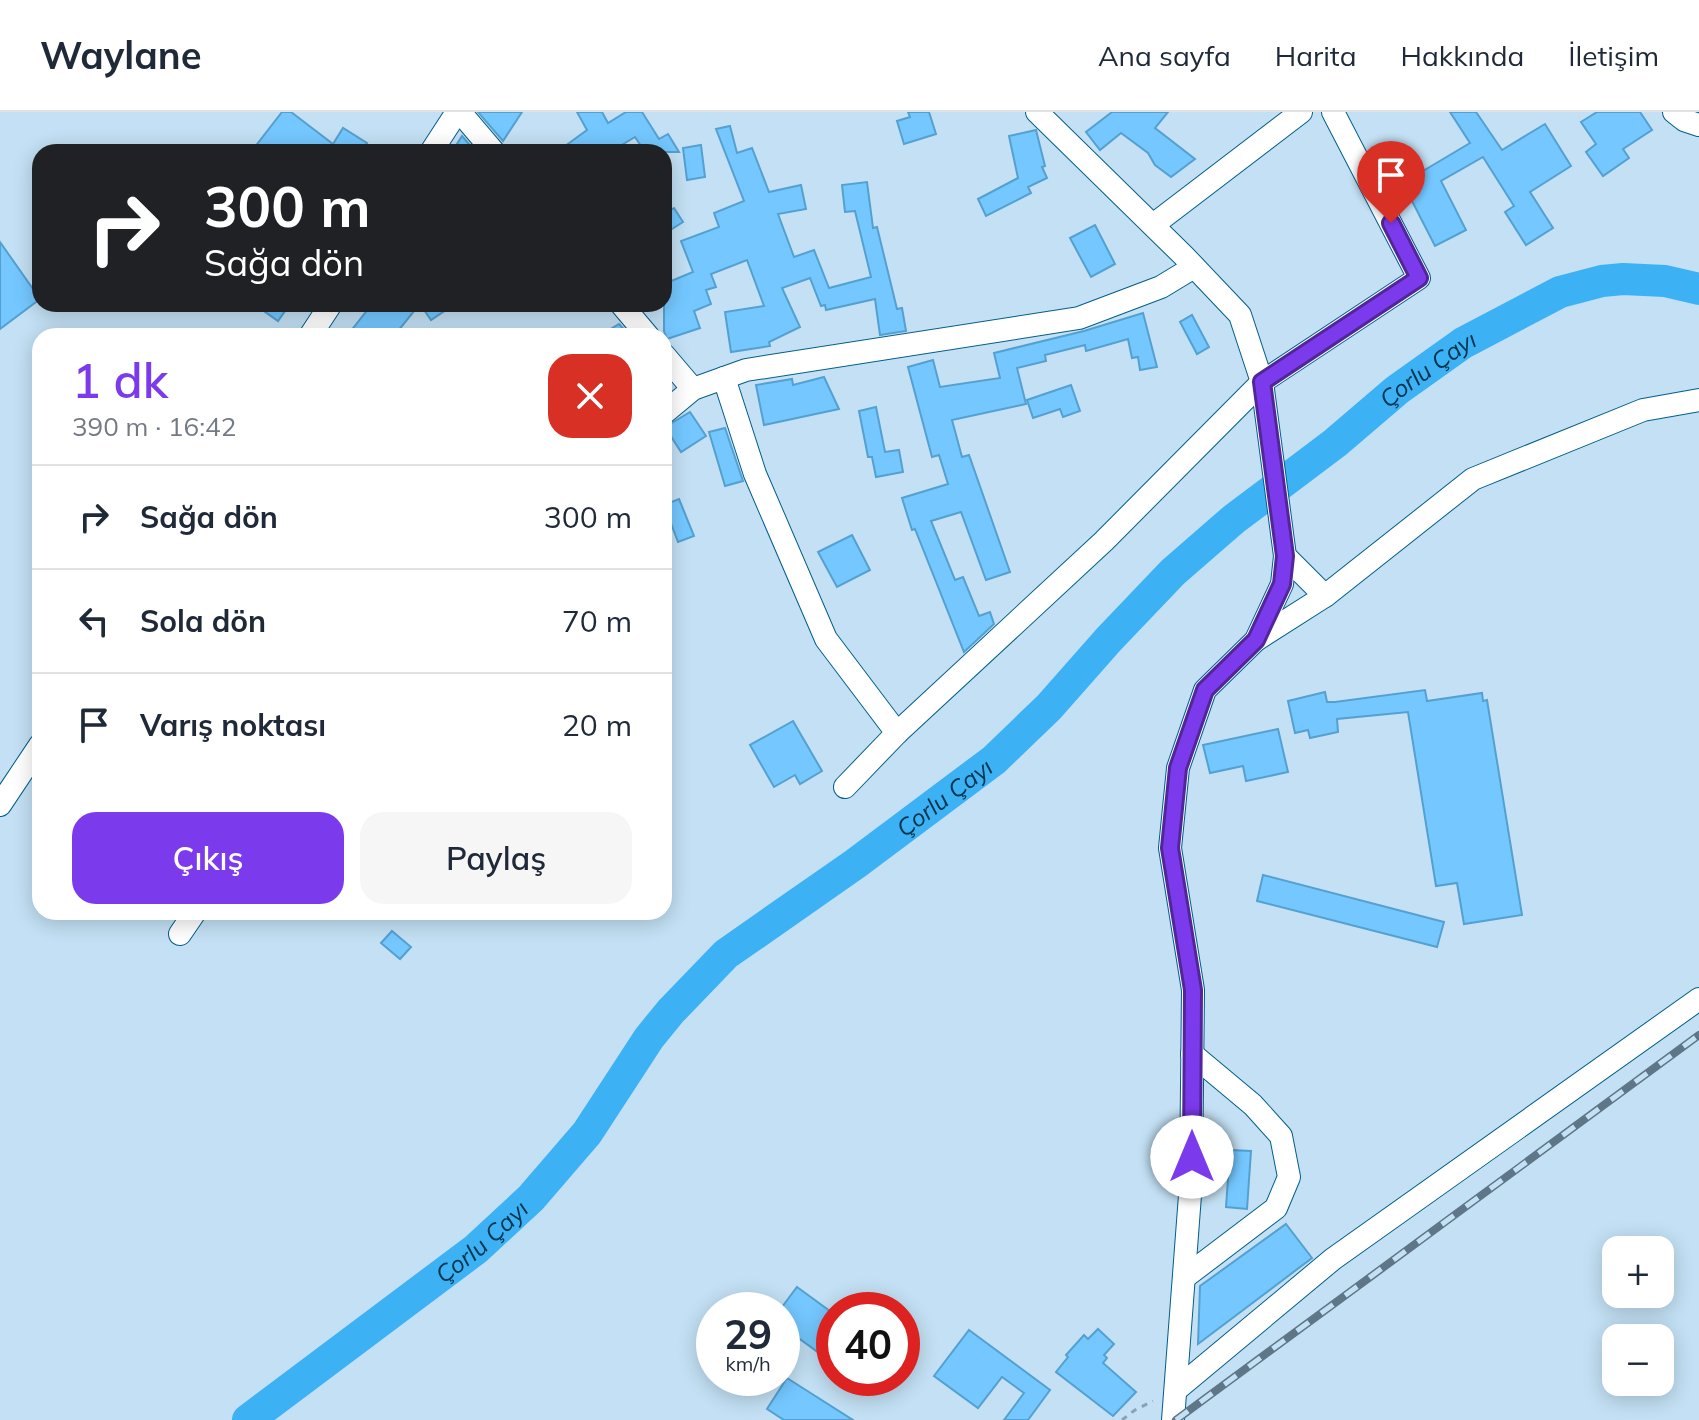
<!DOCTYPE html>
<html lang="tr">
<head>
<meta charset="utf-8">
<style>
  :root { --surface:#fff; --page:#f6f6f7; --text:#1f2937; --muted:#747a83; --line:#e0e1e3; --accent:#7c3aed }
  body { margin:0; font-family:Mulish,sans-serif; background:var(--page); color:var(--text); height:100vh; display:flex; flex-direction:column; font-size:30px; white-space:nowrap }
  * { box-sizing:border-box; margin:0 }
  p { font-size:26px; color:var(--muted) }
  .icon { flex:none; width:44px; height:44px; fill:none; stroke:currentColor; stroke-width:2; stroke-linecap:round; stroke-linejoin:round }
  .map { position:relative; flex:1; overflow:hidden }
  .sheet { position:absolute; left:32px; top:216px; width:640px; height:592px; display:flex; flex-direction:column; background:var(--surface); border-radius:24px; box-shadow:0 4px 20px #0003 }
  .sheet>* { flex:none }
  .top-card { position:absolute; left:32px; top:32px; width:640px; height:168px; border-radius:24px; box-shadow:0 4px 20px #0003; background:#202124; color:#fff; overflow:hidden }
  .tools { position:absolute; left:1602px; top:1124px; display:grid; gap:16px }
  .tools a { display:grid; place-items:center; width:72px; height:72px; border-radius:16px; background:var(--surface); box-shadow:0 4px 20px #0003; font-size:40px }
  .speed { position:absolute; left:696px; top:1180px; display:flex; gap:16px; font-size:40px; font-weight:700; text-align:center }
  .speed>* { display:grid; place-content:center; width:104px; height:104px; border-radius:50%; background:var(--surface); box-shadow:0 4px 20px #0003; line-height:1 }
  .speed small { font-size:20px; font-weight:400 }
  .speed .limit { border:12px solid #d22; background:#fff; color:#111 }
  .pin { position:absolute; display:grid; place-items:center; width:68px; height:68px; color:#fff; margin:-82px -34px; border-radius:50% 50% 50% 0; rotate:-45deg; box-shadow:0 0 8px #0007 }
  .pin .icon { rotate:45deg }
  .me { position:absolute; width:88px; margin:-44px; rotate:0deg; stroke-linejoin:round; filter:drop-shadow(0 0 6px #0008) }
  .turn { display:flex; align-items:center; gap:28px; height:168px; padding:0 40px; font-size:36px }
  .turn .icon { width:104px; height:104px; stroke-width:2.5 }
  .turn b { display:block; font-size:56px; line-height:68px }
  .round { display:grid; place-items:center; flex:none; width:84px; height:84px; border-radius:24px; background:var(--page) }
  .summary { display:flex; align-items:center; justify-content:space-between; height:136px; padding:0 40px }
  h1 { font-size:48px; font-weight:600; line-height:60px; color:var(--accent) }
  .primary-button { display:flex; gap:16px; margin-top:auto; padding:16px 40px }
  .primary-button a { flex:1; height:92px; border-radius:24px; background:var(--accent); color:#fff; font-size:32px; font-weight:600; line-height:92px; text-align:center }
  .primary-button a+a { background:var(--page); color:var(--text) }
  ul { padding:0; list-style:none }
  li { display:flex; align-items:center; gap:24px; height:104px; padding:0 40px; border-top:2px solid var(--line) }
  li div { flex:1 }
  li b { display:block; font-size:30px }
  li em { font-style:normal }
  header { display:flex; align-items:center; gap:48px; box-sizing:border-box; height:112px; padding:0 40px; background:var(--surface); border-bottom:2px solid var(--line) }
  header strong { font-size:38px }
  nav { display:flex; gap:44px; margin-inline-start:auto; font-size:28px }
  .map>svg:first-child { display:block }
</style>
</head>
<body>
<header>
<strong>Waylane</strong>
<nav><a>Ana sayfa</a><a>Harita</a><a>Hakkında</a><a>İletişim</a></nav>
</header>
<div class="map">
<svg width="1699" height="1308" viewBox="0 0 1699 1308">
  <rect width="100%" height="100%" fill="#c3e0f4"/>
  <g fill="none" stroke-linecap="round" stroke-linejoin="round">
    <!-- river -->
    <path stroke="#3cb2f5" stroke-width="32" id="s1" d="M 248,1308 L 476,1137 L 531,1086 L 587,1021 L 649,926 L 671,899 L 726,842 L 855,752 L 994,648 L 1049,595 L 1109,527 L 1173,460 L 1234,407 L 1335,331 L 1397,278 L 1463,231 L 1560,180 L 1602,169 L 1623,167 L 1665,169 L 1699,177"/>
  </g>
  <!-- building -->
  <g fill="#74c8ff" stroke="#54a0d0" stroke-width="2">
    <polygon points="282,0 291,0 333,32 343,16 367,31 361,40 251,40"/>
    <polygon points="478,0 522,0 503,29"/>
    <polygon points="577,0 602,0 608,11 626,0 642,0 659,27 668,22 679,40 638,40 643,37 635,25 610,40 557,40 587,18"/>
    <polygon points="908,0 929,0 936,22 904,32 897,9 910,5"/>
    <polygon points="1112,0 1168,0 1155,16 1195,47 1171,65 1155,53 1148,41 1121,21 1100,38 1086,20"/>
    <polygon points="1450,0 1476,0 1502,38 1545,12 1571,54 1530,80 1553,116 1526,133 1505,100 1514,94 1483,45 1441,69 1466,118 1435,134 1411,87 1405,91 1396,75 1470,31"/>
    <polygon points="1597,0 1640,0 1652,18 1623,37 1629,46 1603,64 1586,40 1596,32 1581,10"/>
    <polygon points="730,14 737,41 752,36 769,80 801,73 806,97 778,102 794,145 814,138 829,176 871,165 855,99 845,100 842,73 867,70 873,116 877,115 897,197 902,196 906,219 880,223 875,187 826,198 825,193 821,194 810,166 782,176 800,215 769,230 770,234 731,240 725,200 764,194 747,148 711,162 716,175 706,178 711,192 694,199 700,216 667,227 664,219 664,172 693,160 681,129 719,115 714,101 744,89 716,17"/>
    <polygon points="1036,18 1045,54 1042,55 1047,66 1028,75 1031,81 986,104 978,87 1018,66 1009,24"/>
    <polygon points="462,24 475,39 474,40 452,40"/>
    <polygon points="701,33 705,65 687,68 683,36"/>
    <polygon points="674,96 683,110 664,122 664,102"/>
    <polygon points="1095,113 1115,152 1091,165 1070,126"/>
    <polygon points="0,130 40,187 0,217"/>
    <polygon points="254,192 290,192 278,209"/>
    <polygon points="372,192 407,192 415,198 394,224 347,224"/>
    <polygon points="420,192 455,192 431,208"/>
    <polygon points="1143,201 1157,255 1140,258 1138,245 1132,246 1128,227 1086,239 1085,233 1045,243 1046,249 1017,256 1026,292 952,308 962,345 969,343 1010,460 986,468 961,400 931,409 955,468 963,465 979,504 990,500 994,512 964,540 915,417 912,418 902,386 948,372 939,343 932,345 908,255 933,248 940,275 1000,266 994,241 1084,219"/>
    <polygon points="1192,203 1209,235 1197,242 1180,210"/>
    <polygon points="619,212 630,224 599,224"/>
    <polygon points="824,265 839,297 764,313 756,273 792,267 793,273"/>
    <polygon points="1071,273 1080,299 1063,305 1060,297 1033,306 1027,288"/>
    <polygon points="876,295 885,340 899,338 903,360 876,365 872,345 868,345 859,299"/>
    <polygon points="690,300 706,324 681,340 665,315"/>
    <polygon points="725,316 743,369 725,374 709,320"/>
    <polygon points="679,387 694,424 678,430 664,393"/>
    <polygon points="852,423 870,458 837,475 818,440"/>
    <polygon points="1425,578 1427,589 1482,581 1483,589 1487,588 1522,803 1464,812 1457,771 1436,774 1408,600 1337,607 1338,620 1310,626 1308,618 1295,621 1288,589 1325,580 1327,590 1335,590"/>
    <polygon points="793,609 822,659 800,672 795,663 774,675 750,633"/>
    <polygon points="1278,617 1288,660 1246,669 1243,654 1210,661 1203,633"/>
    <polygon points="1263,763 1444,810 1437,835 1257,789"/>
    <polygon points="392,819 411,835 400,847 381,831"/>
    <polygon points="1230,1038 1251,1039 1247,1097 1226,1095"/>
    <polygon points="1286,1112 1312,1146 1198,1232 1200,1174"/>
    <polygon points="797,1175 834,1202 834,1252 782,1214 782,1195"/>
    <polygon points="1098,1217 1114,1232 1104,1243 1107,1246 1103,1251 1136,1280 1113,1304 1056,1260 1068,1245 1066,1243 1084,1223 1088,1227"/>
    <polygon points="969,1218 1050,1278 1028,1308 1004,1308 1024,1281 1002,1265 978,1296 934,1264"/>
    <polygon points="787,1266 853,1308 784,1308 767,1297"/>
  </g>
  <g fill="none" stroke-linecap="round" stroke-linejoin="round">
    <!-- minor casing -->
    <g stroke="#005e8b" stroke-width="24">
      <g id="minor">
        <polyline points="460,0 494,40"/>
        <polyline points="1037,0 1183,143 1240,203 1262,270 1285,444 1282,472 1256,528 1205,578 1178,656 1170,736 1193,878 1191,1070 1173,1308"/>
        <polyline points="1674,0 1684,8 1699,13"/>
        <polyline points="431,40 457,0"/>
        <polyline points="1153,113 1301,0"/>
        <polyline points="621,192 648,224"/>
        <polyline points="310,224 331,192"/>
        <polyline points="664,243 693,277"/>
        <polyline points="724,266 755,362 826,527 897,621"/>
        <polyline points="664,301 693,277 746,258 1079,206 1161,175 1194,155"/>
        <polyline points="1325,484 1473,367 1643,298 1699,288"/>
        <polyline points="1256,528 1325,484 1285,444"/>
        <polyline points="845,675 897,621 1104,429 1262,270 1419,166 1333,0"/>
        <polyline points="0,693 40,633"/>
        <polyline points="180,822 195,800"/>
        <polyline points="1185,1165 1276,1096 1289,1065 1281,1024 1253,993 1192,942"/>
        <polyline points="1177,1277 1333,1147 1699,887"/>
      </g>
    </g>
    <!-- path -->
    <polyline stroke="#88a2b4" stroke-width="3" stroke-dasharray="6 6" stroke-linecap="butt" points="1122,1308 1135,1298 1153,1289"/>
    <!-- minor -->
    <use href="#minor" stroke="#fff" stroke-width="22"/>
    <!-- rail casing -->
    <g stroke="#5e7687" stroke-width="8">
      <polyline id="rail" points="1176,1308 1699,923"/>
    </g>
    <!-- rail -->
    <use href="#rail" stroke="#c3e0f4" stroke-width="5" stroke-dasharray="15" stroke-linecap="butt"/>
  </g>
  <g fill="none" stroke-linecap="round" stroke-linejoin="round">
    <!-- route casing -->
    <g stroke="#51269a" stroke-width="20">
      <polyline id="route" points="1192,1045 1193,878 1170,736 1178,656 1205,578 1256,528 1282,472 1285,444 1262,270 1419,166 1391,111"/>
    </g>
    <!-- route -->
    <use href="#route" stroke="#7c3aed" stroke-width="14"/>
  </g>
  <g text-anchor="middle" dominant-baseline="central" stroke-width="6" stroke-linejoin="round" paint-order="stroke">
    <!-- water labels -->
    <g font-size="24" font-style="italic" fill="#01344f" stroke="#c3e0f4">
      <text stroke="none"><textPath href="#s1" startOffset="1590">Çorlu Çayı</textPath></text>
      <text stroke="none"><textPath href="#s1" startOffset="942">Çorlu Çayı</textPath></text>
      <text stroke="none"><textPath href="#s1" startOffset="294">Çorlu Çayı</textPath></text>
    </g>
  </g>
</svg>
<div class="tools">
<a>+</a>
<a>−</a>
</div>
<div class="speed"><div>29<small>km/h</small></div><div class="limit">40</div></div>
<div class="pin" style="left:1391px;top:111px;background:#d93025"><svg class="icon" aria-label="arrive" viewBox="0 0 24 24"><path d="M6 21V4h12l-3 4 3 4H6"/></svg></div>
<svg class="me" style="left:1192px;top:1045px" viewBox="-20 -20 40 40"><circle r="19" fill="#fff"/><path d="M0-13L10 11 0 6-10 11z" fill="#7c3aed"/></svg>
<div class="top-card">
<div class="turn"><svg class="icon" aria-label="right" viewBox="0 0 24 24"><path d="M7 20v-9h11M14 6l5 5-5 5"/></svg><div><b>300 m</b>Sağa dön</div></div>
</div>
<section class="sheet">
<div class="summary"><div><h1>1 dk</h1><p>390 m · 16:42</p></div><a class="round" style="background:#d93025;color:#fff"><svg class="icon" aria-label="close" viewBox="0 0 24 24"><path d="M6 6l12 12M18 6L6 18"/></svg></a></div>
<ul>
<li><svg class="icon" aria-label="right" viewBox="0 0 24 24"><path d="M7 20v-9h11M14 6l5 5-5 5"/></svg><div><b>Sağa dön</b></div><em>300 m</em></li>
<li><svg class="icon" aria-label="left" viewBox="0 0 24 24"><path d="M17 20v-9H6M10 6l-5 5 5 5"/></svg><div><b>Sola dön</b></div><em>70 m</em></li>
<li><svg class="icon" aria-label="arrive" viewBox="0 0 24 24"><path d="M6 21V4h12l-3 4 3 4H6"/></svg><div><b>Varış noktası</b></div><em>20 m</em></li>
</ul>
<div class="primary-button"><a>Çıkış</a><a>Paylaş</a></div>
</section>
</div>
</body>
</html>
